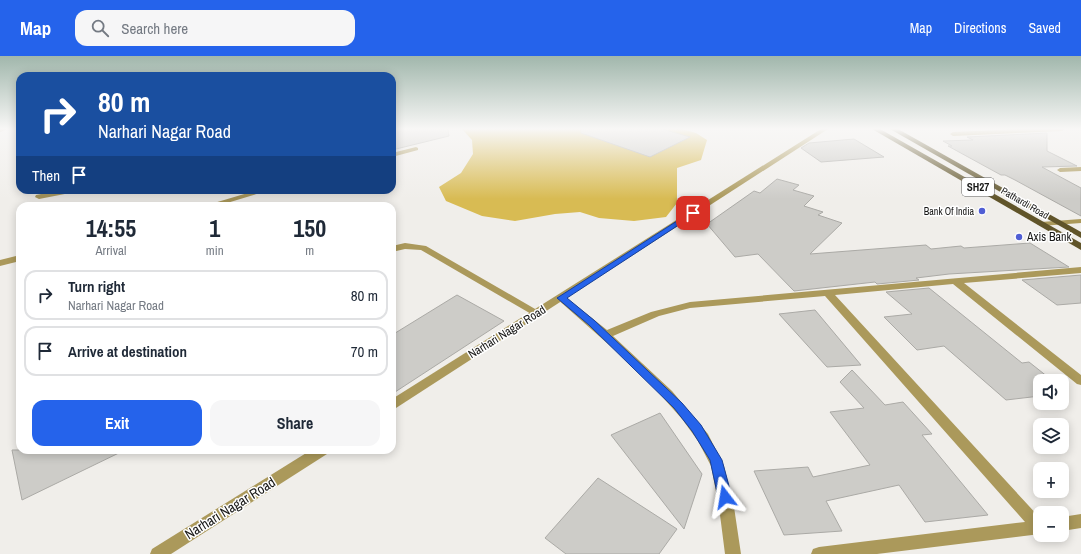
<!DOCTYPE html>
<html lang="en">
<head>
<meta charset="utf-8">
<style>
  :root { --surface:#fff; --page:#f6f6f7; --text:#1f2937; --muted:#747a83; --line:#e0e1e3; --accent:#2563eb }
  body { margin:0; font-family:"Archivo Narrow",sans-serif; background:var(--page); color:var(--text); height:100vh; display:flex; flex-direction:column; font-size:15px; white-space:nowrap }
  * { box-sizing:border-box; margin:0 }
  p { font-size:13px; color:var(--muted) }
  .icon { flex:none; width:22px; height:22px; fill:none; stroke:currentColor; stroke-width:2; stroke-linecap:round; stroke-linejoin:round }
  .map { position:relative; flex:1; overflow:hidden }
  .panel { position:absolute; left:16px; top:146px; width:380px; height:252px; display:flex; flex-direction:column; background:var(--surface); border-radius:12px; box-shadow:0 2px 10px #0003 }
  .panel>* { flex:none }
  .hud { position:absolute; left:16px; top:16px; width:380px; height:122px; border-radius:12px; box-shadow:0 2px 10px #0003; background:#1a4fa0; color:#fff; overflow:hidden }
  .buttons { position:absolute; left:1033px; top:318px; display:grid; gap:8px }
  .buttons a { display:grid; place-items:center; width:36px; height:36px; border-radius:8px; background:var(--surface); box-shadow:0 2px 10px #0003; font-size:20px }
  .pin { position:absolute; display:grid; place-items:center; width:34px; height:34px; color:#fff; margin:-17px; border-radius:8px; box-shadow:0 2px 6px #0006 }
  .me { position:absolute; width:44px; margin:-22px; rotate:346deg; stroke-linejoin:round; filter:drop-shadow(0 0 3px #0008) }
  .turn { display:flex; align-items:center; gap:14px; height:84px; padding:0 16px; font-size:18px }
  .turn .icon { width:52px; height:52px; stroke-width:2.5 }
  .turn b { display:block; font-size:28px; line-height:34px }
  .then { display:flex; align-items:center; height:38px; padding:0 16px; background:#0003; gap:8px; font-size:15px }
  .eta { display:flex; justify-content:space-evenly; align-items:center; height:68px; text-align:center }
  .eta b { font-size:24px; font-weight:800; line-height:28px }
  .action { display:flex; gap:8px; margin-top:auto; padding:8px 16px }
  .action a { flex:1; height:46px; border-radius:12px; background:var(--accent); color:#fff; font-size:16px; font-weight:800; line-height:46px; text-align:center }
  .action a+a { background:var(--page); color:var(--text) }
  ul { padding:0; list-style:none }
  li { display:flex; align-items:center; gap:12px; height:50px; margin:0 8px 6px; padding:0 8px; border:2px solid var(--line); border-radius:12px }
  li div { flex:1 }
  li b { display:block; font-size:15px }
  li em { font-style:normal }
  header { display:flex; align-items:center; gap:24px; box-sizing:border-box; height:56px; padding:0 20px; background:var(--accent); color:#fff }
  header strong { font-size:19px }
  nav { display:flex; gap:22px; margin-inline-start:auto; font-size:14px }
  .search { width:280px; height:36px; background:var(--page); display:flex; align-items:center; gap:10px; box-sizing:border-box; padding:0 14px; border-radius:12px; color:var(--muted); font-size:15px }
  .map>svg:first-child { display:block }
</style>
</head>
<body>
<header>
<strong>Map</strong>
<div class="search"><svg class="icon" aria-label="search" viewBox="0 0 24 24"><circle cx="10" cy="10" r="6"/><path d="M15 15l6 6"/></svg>Search here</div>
<nav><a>Map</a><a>Directions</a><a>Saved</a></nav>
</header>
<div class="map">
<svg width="1081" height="498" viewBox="0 0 1081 498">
  <rect width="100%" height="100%" fill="#f0eeea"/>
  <!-- water -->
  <polygon fill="#d8bb53" points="462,73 682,73 696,77 707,84 701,104 677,112 677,147 666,161 634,165 599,162 580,156 555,158 515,165 482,160 446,145 439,131 461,117 473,98 472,84"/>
  <!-- building -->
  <g fill="#cdccc8" stroke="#abaaa6">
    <polygon points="392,73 448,73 449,80 392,94"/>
    <polygon points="581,73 662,73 690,81 650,101 581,77"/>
    <polygon points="1047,77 1047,95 1077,110 1042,111 1081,132 1081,160 1015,124 1005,119 1001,119 948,90 952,90 943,85 973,84 967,81"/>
    <polygon points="854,83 884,101 821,106 801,92 809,87"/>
    <polygon points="777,123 799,129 793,134 814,140 804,150 823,156 818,159 842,167 810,198 926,189 931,193 961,190 964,192 1030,187 1069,211 949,218 916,222 919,224 877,228 875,226 794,235 758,198 735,201 707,168 754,135 760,137"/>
    <polygon points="1081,219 1081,247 1057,249 1022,224"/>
    <polygon points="929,232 1022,307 1029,306 1053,325 1040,325 1040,340 1006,344 944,290 917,294 884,261 912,258 886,236"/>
    <polygon points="457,239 504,265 392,338 392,279"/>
    <polygon points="815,254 861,309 827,311 779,258"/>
    <polygon points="852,314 885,349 903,346 932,378 922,379 988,459 925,466 899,429 826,445 842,475 784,479 754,415 808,411 813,421 870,409 830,356 864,352 840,326"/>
    <polygon points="660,357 702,418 684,473 611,379"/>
    <polygon points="12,394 125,394 22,444"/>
    <polygon points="598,422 677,473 659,498 566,498 545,482"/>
  </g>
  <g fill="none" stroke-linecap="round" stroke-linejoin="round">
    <!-- minor -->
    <g fill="#ab995b" fill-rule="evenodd">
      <polygon points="0,73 8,73 0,76"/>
      <polygon points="1018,73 1065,73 1062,75 953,80 950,78 953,76"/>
      <polygon points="416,91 418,92 418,94 392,101 392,97"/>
      <polygon points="1081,111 1081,115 1060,116 1057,114 1060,112"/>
      <polygon points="62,134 76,134 75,136 39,143 35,141 36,139"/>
      <polygon points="258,134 270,134 217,150 204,150"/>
      <polygon points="1081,163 1081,167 1041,170 1037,168 1041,166"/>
      <polygon points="405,187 426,190 542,257 541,259 533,259 421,194 405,193 392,196 392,190"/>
      <polygon points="20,199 20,205 0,210 0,204"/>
      <polygon points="1081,211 1081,217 964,227 1081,319 1081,329 1077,328 953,228 835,239 1040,462 1040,478 877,498 811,498 813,493 819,491 1025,466 825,240 690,252 659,260 613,280 672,335 708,378 724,410 734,451 741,498 725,498 719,451 711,410 698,385 682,363 643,319 556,242 561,239 564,240 607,274 651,256 690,246"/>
      <polygon points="1081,458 1081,472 1062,475 1062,461"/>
    </g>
    <!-- tertiary -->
    <g fill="#ab995b" fill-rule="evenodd">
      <polygon points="821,73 828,73 396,352 392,353 392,343"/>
      <polygon points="311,394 329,394 327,398 171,498 150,498 152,493"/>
    </g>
    <!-- primary -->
    <g fill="#605429" fill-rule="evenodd">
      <polygon points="872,73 880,73 1081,187 1081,194"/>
      <polygon points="890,73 898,73 1081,176 1081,182"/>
    </g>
  </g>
  <!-- sky -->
  <linearGradient id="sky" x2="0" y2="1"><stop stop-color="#a1b7ac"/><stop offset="0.51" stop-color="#f8f7f6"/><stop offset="1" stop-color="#f8f7f6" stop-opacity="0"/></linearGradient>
  <rect width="1081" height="143" fill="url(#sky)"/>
  <!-- route -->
  <polygon fill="#2563eb" stroke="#184099" points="691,156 697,157 567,242 595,265 682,347 701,369 722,404 732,441 730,445 725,447 720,445 718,441 710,404 692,375 674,352 589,269 557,242"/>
  <!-- markers -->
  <g fill="#505ed4" stroke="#fff" stroke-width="1.5">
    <circle cx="982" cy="155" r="4"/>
    <circle cx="1019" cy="181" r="4"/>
  </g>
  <g text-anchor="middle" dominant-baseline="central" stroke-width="3" stroke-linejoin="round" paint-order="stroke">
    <!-- far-street labels -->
    <g font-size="10" fill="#181817" stroke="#fff">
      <text transform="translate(1025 147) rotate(30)">Pathardi Road</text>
    </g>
    <!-- far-poi labels -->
    <g font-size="10" fill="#181817" stroke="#fff" text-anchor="end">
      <text x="974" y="155">Bank Of India</text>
    </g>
    <!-- shield labels -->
    <rect fill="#fff" stroke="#5d5d5d" stroke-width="1" x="962" y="122" width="32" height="18" rx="3"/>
    <g font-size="11" font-weight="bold" fill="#181817">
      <text x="978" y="131">SH27</text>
    </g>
    <!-- poi labels -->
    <g font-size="12" fill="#181817" stroke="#fff" text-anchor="start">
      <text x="1027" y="181">Axis Bank</text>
    </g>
    <!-- street labels -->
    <g font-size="12" fill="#181817" stroke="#fff">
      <text transform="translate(507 276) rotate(-32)">Narhari Nagar Road</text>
    </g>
    <!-- near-street labels -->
    <g font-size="14" fill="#181817" stroke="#fff">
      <text transform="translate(230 452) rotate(-32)">Narhari Nagar Road</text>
    </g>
  </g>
</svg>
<div class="buttons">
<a><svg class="icon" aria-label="sound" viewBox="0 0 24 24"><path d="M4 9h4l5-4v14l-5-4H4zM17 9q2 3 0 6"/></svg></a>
<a><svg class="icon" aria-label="layers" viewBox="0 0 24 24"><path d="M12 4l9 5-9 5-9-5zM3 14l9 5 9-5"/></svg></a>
<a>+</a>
<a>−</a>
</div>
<div class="pin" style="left:693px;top:157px;background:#d93025"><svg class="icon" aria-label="arrive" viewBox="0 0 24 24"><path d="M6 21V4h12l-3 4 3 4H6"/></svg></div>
<svg class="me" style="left:725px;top:441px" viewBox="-20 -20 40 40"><path d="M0-17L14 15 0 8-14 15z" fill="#2563eb" stroke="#fff" stroke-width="4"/></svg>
<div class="hud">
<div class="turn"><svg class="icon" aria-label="right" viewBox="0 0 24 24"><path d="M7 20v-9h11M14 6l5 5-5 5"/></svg><div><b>80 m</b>Narhari Nagar Road</div></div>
<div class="then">Then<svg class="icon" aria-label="arrive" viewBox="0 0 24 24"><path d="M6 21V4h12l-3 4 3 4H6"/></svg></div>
</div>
<section class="panel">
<div class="eta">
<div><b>14:55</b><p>Arrival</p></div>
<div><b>1</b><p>min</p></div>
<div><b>150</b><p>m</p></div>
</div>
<ul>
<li><svg class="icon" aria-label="right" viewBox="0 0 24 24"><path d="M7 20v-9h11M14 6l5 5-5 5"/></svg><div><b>Turn right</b><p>Narhari Nagar Road</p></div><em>80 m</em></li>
<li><svg class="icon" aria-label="arrive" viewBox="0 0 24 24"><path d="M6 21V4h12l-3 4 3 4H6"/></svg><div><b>Arrive at destination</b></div><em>70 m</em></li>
</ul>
<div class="action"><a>Exit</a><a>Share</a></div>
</section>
</div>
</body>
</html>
